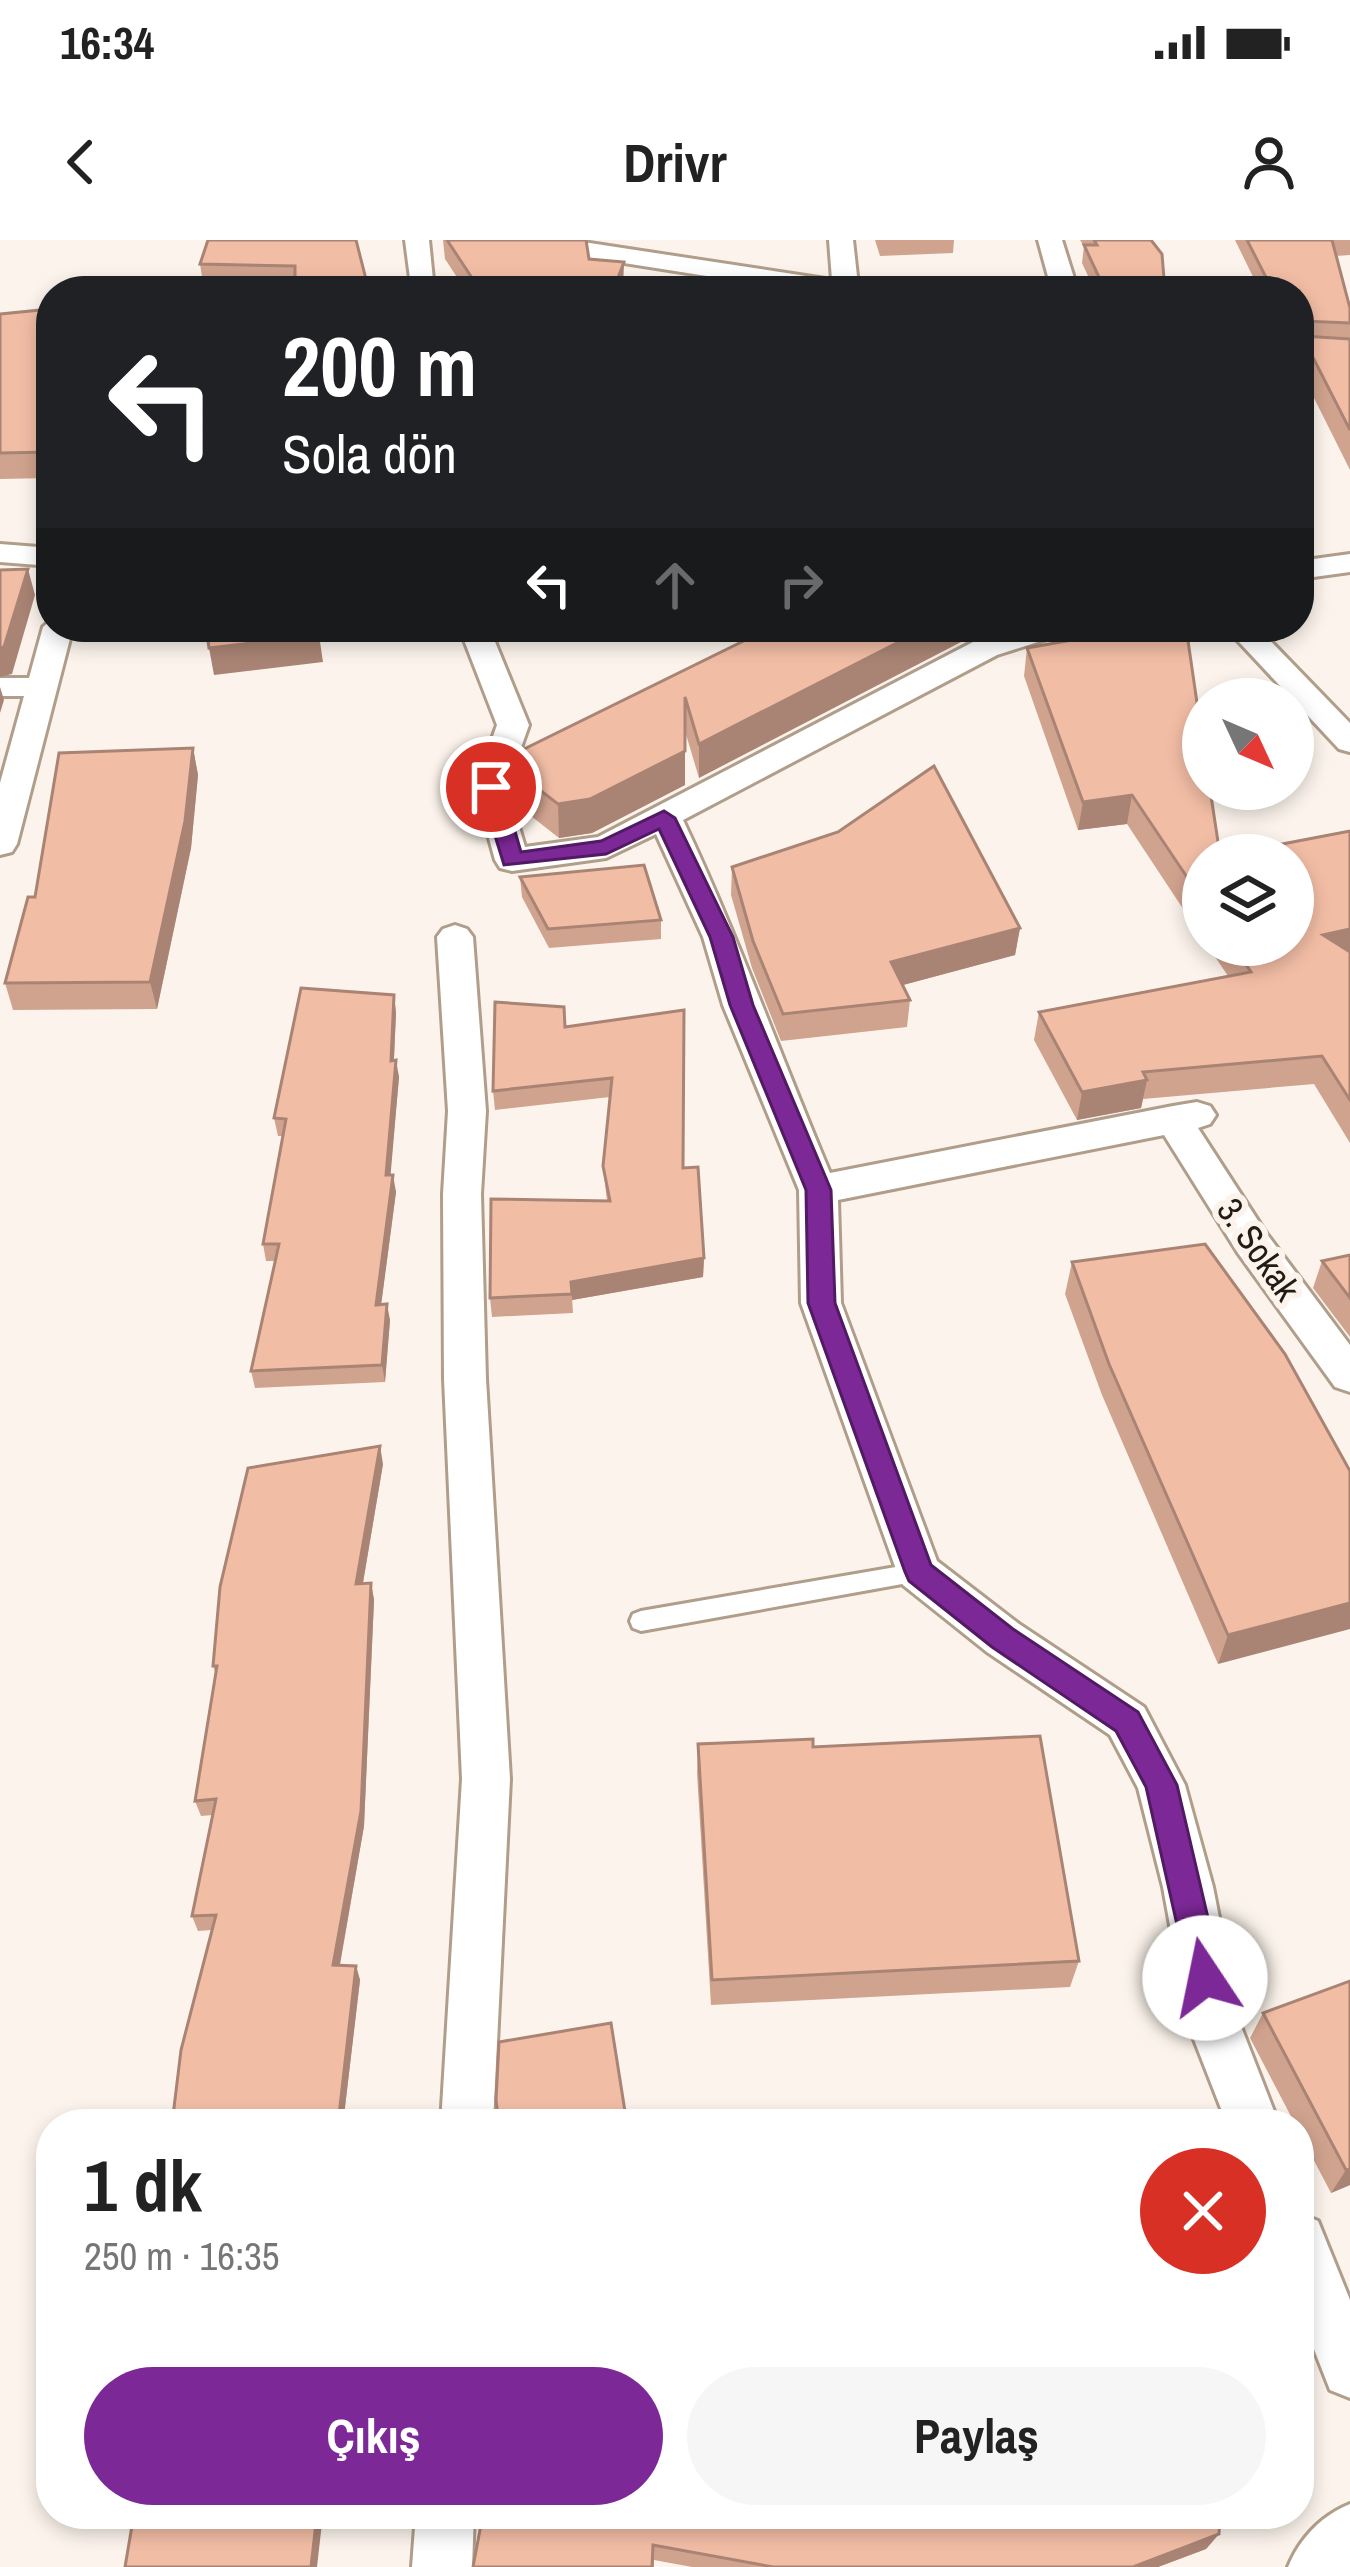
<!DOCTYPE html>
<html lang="tr">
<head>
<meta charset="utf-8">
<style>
  :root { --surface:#fff; --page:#f6f6f6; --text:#222; --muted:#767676; --accent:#7d2897 }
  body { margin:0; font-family:"Archivo Narrow",sans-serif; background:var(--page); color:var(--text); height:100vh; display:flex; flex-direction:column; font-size:45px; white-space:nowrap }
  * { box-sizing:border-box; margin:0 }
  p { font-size:39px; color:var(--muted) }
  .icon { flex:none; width:66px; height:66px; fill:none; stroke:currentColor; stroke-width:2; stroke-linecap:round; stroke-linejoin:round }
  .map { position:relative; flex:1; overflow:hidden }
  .drawer { position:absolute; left:36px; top:1869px; width:1278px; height:420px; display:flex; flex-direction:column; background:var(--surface); border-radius:48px; box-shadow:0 6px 18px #0003 }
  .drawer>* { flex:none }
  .guide { position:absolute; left:36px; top:36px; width:1278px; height:366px; border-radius:48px; box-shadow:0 6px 18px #0003; background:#202124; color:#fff; overflow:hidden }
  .needle { width:78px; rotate:134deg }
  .fabs { position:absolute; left:1182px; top:438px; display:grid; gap:24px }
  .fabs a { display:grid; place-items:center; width:132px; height:132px; border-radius:50%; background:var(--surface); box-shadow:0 6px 18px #0003; font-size:60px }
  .pin { position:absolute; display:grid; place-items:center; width:102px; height:102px; color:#fff; margin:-51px; border:6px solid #fff; border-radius:50%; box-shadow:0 3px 12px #0007 }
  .me { position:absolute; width:132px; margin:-66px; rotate:349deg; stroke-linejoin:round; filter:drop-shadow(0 0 9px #0008) }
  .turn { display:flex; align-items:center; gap:42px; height:252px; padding:0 48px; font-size:54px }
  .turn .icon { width:156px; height:156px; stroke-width:2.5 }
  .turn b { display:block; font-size:84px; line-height:102px }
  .lanes { display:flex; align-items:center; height:114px; padding:0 48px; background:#0003; justify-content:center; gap:60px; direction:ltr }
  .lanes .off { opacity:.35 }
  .round { display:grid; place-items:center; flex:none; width:126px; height:126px; border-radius:63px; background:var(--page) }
  .head { display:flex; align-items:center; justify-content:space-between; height:204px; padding:0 48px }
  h1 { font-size:72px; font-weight:700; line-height:90px }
  .action { display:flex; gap:24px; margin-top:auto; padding:24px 48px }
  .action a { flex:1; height:138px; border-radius:72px; background:var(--accent); color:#fff; font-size:48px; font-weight:700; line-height:138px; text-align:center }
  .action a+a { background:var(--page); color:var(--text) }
  .status { display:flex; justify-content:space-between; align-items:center; height:84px; padding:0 60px; background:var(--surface); direction:ltr }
  .status svg { height:33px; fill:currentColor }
  header { display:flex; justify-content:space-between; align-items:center; height:156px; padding:0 48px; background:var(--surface); font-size:54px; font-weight:700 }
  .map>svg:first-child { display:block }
</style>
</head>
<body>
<div class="status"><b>16:34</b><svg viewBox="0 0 49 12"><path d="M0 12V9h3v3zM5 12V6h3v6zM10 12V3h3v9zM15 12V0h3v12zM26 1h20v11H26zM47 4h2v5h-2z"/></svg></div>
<header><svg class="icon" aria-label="back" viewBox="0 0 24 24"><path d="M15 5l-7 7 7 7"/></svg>Drivr<svg class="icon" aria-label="person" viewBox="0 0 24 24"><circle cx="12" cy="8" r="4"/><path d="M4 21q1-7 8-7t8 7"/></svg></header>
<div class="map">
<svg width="1350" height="2327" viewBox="0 0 1350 2327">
  <rect width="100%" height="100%" fill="#fcf4ec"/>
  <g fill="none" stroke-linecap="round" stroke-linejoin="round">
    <!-- lane casing -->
    <g stroke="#b09e8b" stroke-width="6">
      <polygon id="lane" points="919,1323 927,1325 930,1332 927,1339 919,1341 641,1391 633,1388 630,1381 633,1374 641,1371"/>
    </g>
    <!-- street casing -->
    <g stroke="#b09e8b" stroke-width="6">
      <g id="street">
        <polygon points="405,0 429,0 433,40 441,51 415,51 411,46"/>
        <polygon points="510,0 570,0 832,40 829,0 853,0 858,45 864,51 802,51 522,7"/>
        <polygon points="1038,0 1062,0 1078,51 1052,51"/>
        <polygon points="0,304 51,308 51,326 0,322"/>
        <polygon points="1350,314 1350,332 1299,339 1299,321"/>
        <polygon points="51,380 51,387 73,387 17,604 12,612 0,615 0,543 24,456 0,456 0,438 29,438 43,387"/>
        <path d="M 459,387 L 489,387 L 529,485 L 507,547 L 525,607 L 598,597 L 975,401 L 1023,387 L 1070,387 L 1066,393 L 997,415 L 683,580 C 738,696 780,815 830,933 L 1173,866 L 1197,862 L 1210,866 L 1216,875 L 1210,884 L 1198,888 L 1266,993 L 1350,1105 L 1350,1152 L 1335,1147 L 1238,1013 L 1164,895 L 838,960 L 841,1063 L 937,1321 L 1019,1384 L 1144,1467 L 1185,1545 L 1213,1647 L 1240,1784 L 1279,1884 L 1227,1884 L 1188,1784 L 1163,1647 L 1138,1548 L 1110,1495 L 987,1412 L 903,1345 L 897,1332 L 801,1063 L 799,950 L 723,765 L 703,697 L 656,594 L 606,618 L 512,631 L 500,628 L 495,620 L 475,547 L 497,485 Z"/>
        <polygon points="1225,387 1257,387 1350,483 1350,512 1339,509"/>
        <polygon points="455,685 467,689 473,697 486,871 481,954 486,1139 510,1539 493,1884 441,1884 462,1539 444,1139 443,954 448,871 437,697 443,689"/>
        <polygon points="1299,1973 1318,1981 1350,2060 1350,2158 1330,2150 1299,2071"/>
        <path d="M 1350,2264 L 1350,2327 L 1288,2327 C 1300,2298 1321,2276 1350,2264 Z"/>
        <polygon points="416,2274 474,2274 472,2327 412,2327"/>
      </g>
    </g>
    <!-- lane -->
    <use href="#lane" fill="#fff" fill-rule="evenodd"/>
    <!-- street -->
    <use href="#street" fill="#fff" fill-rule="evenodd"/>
  </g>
  <!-- wall -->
  <g fill="#d0a38e">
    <polygon points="208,0 369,51 204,49 200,24"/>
    <polygon points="443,0 586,0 589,19 624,48 623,51 466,51 445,19"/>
    <polygon points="875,0 954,0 953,13 880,16"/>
    <polygon points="1080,0 1151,0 1165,51 1095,51 1082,23 1084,6"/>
    <polygon points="1235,0 1350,0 1350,15 1336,16 1350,68 1350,230 1299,128 1299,110 1302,99 1299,98 1299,51 1260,51"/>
    <polygon points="51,69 51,238 0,239 0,74"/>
    <polygon points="772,387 699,538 685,491 685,545 592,593 559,598 517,565 512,550 510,516"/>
    <polygon points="1027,408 1203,615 1203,699 1127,584 1078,590 1024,436"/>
    <polygon points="193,508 198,535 191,608 157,769 13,770 5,743 35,657"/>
    <polygon points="1350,591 1350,903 1314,844 1143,859 1141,868 1077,880 1034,800 1039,772 1228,736 1207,705 1293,705"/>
    <polygon points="732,627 1020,688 1015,715 903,745 910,760 907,787 781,801 752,728 731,655"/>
    <polygon points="520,637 661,680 661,699 549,708 522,657"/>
    <polygon points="394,755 396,773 394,820 399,837 390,935 396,952 381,1064 390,1080 385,1142 255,1148 251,1131 275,1021 266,1021 263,1004 283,896 278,896 274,878"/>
    <polygon points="684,770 683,928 704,1018 703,1037 572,1060 573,1073 492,1077 490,1058 607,961 603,926 610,857 495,870 493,851 565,787"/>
    <polygon points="1350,1015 1350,1097 1313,1048 1322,1021"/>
    <polygon points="1072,1022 1350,1231 1218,1424 1102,1155 1065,1054"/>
    <polygon points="383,1224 363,1343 371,1343 374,1360 364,1586 340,1725 356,1726 360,1740 343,1884 172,1884 212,1690 198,1691 192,1676 213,1575 201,1576 195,1561 216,1435 213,1426"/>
    <polygon points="698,1504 813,1507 1079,1721 1070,1747 711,1765 697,1533"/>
    <polygon points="1350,1741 1350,1945 1331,1953 1299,1892 1299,1884 1295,1884 1250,1798 1263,1773"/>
    <polygon points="483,2274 1219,2294 1206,2309 1158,2327 692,2327 654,2320 654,2327 473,2327"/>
  </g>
  <!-- shaded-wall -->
  <g fill="#a98474">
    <polygon points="624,22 623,51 613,51"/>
    <polygon points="28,329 35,355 12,434 0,437 0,408"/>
    <polygon points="928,387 990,387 699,538 699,504"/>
    <polygon points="319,395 323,422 214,435 209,408"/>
    <polygon points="0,447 4,460 0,473"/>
    <polygon points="193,508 198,535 191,608 157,769 150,742"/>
    <polygon points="685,511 685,545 592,593 559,598 558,564"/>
    <polygon points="1132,555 1127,584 1078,590 1083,562"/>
    <polygon points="1020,688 1015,715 888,749 891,722"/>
    <polygon points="1350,689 1350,716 1323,695"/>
    <polygon points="394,755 396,773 393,838 391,821"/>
    <polygon points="396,820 399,837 389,953 386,935"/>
    <polygon points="1147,840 1141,868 1077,880 1082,852"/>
    <polygon points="393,935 396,952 379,1081 376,1065"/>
    <polygon points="704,1018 703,1037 572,1060 573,1073 571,1042"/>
    <polygon points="387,1064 390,1080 385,1142 382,1125"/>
    <polygon points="380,1206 383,1224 360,1360 356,1344"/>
    <polygon points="371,1343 374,1360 364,1586 337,1740 333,1725"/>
    <polygon points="1350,1363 1350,1389 1218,1424 1228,1395"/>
    <polygon points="356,1726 360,1740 343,1884 338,1884"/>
    <polygon points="1350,1929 1350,1945 1331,1953 1346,1930"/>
    <polygon points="317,2274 323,2274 317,2327 311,2327"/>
    <polygon points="1219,2294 1206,2309 1158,2327 1133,2327"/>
  </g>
  <!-- building -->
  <g fill="#f2bda5" stroke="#a98474" stroke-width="3">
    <polygon points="208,0 356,0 369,51 295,51 295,26 200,24"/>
    <polygon points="447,0 586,0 589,19 624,22 613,51 480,50"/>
    <polygon points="1094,0 1151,0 1162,14 1165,51 1104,48 1084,5 1097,5"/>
    <polygon points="1247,0 1332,0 1350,68 1350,83 1303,81 1299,99 1299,51 1273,51"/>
    <polygon points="51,69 51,212 0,213 0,74"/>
    <polygon points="1302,96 1350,99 1350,190"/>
    <polygon points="28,329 4,407 0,408 0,330"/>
    <polygon points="206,387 317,387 319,395 209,408"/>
    <polygon points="772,387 928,387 699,504 685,457 685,511 590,559 558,564 515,531 510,516"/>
    <polygon points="1145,387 1186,387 1203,504 1203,549 1210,549 1220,615 1203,615 1203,661 1132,555 1083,562 1027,408"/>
    <polygon points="193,508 185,581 150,742 5,743 28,657 35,657 59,513"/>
    <polygon points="934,526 1020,688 891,722 910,760 783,774 753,701 732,627 838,592"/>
    <polygon points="1350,591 1350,689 1323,695 1350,712 1350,860 1322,816 1143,832 1147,840 1082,852 1039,772 1251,732 1233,705 1293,705 1293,615 1225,615"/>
    <polygon points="644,625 661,680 548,689 520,637"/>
    <polygon points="301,748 394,755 391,821 396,820 386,935 393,935 376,1065 387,1064 382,1125 251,1131 279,1004 263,1004 286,879 274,878"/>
    <polygon points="495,762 564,767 565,787 684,770 683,928 698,927 704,1018 571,1042 572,1054 490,1058 491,959 610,961 603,926 612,838 493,851"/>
    <polygon points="1205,1004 1285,1114 1350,1231 1350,1363 1228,1395 1109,1124 1072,1022"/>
    <polygon points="1350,1015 1350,1058 1322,1021"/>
    <polygon points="380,1206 356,1344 371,1343 361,1571 333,1725 356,1726 338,1884 172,1884 181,1810 216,1675 192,1676 216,1559 195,1561 217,1426 213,1426 220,1347 248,1228"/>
    <polygon points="1040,1496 1079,1721 712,1740 698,1504 813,1499 813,1507"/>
    <polygon points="1350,1741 1350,1929 1346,1930 1263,1773"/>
    <polygon points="611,1783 627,1884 499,1884 496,1860 499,1802"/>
    <polygon points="134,2274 317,2274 311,2327 125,2327"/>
    <polygon points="483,2274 1220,2274 1219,2294 1133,2327 773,2327 653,2305 652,2327 473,2327"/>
  </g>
  <!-- route -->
  <polygon fill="#7d2897" stroke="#511a62" stroke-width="3" points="491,541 502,547 521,612 601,601 664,571 675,578 733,697 753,765 831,950 835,1063 931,1325 1013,1389 1138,1472 1177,1545 1222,1738 1217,1750 1205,1754 1194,1750 1189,1738 1146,1547 1116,1491 992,1407 909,1341 905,1332 808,1063 806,950 730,765 710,697 659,589 606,614 504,625 480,547"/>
  <g text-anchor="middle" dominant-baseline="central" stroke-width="12" stroke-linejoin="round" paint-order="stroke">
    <!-- street labels -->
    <g font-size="36" fill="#221b14" stroke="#fcf4ec">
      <text transform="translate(1259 1009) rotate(55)">3. Sokak</text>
    </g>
  </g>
</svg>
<div class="fabs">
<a><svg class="needle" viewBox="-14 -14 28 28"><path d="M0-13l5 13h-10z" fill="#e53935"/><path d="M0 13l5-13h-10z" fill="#767676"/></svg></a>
<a><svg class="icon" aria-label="layers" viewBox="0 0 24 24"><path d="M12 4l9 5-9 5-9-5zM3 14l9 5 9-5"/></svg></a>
</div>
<div class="pin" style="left:491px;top:547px;background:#d93025"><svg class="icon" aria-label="arrive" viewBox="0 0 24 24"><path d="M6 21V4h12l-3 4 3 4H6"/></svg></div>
<svg class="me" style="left:1205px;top:1738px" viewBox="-20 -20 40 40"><circle r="19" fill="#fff"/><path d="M0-13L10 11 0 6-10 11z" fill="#7d2897"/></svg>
<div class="guide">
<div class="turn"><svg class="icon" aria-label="left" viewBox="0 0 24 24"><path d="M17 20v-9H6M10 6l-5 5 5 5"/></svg><div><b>200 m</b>Sola dön</div></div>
<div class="lanes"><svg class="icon" aria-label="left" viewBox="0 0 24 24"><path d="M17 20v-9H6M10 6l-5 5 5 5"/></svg><svg class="icon off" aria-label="ahead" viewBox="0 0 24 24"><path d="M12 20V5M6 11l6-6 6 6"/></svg><svg class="icon off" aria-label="right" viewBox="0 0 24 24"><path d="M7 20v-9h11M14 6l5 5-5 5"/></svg></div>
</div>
<section class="drawer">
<div class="head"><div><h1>1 dk</h1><p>250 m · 16:35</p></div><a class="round" style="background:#d93025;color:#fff"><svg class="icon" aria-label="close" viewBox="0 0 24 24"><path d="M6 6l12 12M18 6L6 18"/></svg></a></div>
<div class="action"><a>Çıkış</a><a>Paylaş</a></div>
</section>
</div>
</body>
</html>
